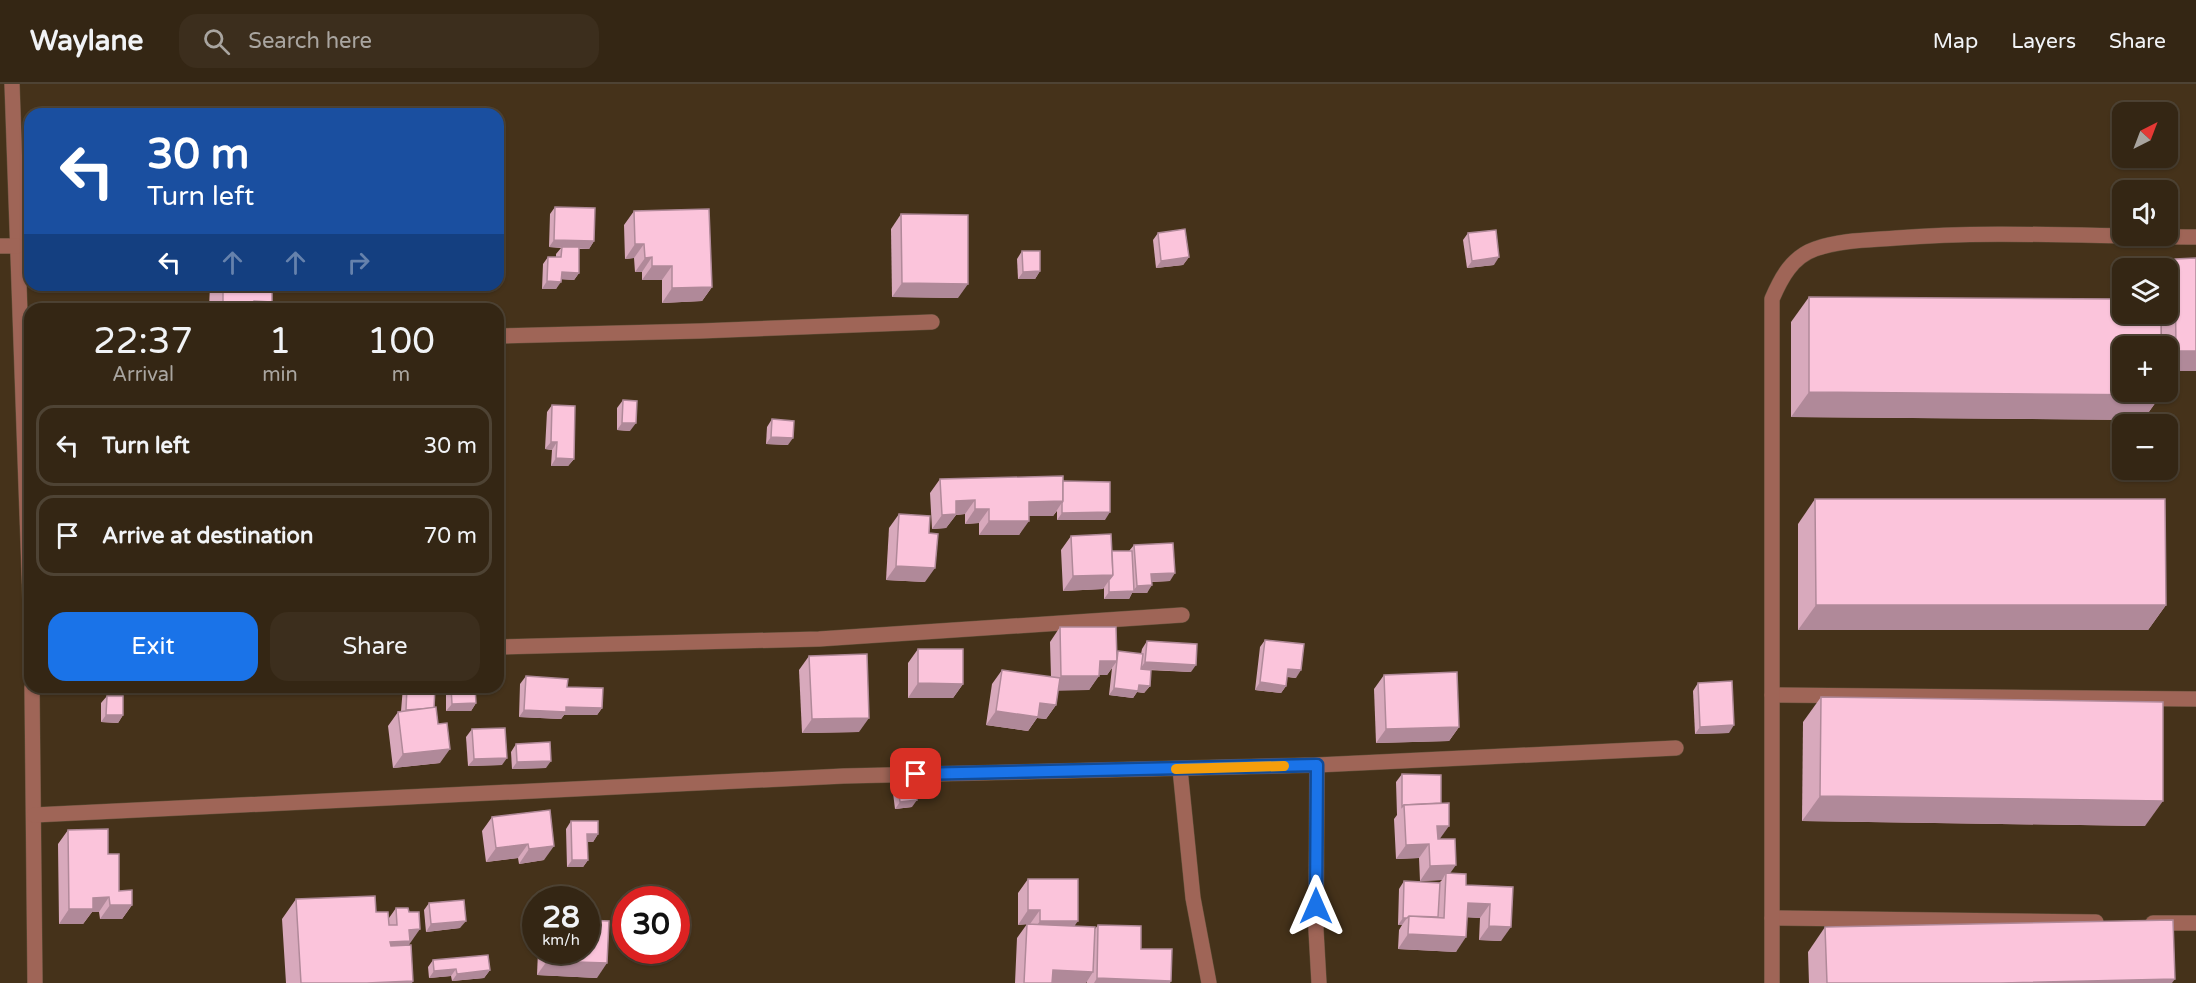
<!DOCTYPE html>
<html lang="en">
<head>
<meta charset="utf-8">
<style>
  :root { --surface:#342614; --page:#3c2e1d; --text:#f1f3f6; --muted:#a9a5a0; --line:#4e4334; --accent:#1a73e8 }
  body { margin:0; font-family:"Varela Round",sans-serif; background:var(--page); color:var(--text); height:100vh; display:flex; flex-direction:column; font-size:22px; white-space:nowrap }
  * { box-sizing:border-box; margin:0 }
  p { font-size:20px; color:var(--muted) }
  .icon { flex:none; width:33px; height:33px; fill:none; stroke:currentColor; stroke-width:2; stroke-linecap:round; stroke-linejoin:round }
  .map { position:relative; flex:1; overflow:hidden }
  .drawer { position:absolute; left:24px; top:219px; width:480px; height:390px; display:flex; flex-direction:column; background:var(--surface); border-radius:18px; box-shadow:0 2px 4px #0004,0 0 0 2px var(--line) }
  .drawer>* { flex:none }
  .top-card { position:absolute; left:24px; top:24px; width:480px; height:183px; border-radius:18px; box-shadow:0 2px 4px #0004,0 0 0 2px var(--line); background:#1a4fa0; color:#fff; overflow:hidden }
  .needle { width:39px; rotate:42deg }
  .controls { position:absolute; left:2112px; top:18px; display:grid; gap:12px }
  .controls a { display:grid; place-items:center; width:66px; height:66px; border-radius:12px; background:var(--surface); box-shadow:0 2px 4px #0004,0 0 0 2px var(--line); font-size:30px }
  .speed { position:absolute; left:522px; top:802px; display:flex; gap:12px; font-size:30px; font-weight:700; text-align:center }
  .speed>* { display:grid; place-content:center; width:78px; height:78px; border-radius:50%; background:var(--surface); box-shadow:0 2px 4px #0004,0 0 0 2px var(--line); line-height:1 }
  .speed small { font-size:15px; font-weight:400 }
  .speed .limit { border:9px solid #d22; background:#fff; color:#111 }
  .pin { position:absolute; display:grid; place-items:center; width:51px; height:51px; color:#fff; margin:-26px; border-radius:12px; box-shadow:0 3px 9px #0006 }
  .me { position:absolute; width:66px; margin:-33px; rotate:0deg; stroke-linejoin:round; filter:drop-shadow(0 0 4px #0008) }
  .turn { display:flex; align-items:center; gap:21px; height:126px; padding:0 24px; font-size:27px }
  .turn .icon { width:78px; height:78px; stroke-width:2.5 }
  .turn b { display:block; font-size:42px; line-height:51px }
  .lanes { display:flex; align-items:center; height:57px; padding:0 24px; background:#0003; justify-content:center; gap:30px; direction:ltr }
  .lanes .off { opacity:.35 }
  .eta { display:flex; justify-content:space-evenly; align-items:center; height:102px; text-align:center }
  .eta b { font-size:36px; font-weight:600; line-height:42px }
  .primary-button { display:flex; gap:12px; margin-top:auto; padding:12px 24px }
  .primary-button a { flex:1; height:69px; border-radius:18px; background:var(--accent); color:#fff; font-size:24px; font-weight:600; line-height:69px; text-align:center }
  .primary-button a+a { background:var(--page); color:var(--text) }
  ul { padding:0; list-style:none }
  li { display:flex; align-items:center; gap:18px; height:81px; margin:0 12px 9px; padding:0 12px; border:3px solid var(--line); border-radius:18px }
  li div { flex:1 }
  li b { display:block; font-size:22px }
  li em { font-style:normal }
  header { display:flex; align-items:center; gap:36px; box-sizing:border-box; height:84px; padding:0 30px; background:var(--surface); border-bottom:2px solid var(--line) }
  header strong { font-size:28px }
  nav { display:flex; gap:33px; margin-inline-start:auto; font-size:21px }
  .search { width:420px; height:54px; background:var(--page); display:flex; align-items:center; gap:15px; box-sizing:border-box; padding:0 21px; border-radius:18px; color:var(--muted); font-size:22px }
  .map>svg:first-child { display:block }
</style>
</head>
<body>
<header>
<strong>Waylane</strong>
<div class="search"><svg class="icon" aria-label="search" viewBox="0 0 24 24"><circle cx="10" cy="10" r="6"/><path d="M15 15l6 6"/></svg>Search here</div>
<nav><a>Map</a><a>Layers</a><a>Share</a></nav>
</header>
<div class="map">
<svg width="2196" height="899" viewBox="0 0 2196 899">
  <rect width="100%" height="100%" fill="#45321a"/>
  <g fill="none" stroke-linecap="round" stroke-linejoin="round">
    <!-- minor casing -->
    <g stroke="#62503a" stroke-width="16">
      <g id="minor">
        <polyline points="12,0 30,516"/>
        <polyline points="0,162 17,162"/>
        <polyline points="498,252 700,247 932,238"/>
        <polyline points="498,563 819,555 1182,531"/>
        <polyline points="32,603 35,899"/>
        <polyline points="1772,611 2196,615"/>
        <polyline points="1317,681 1316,846 1319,899"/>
        <polyline points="1180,685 1193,814 1209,899"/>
        <polyline points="34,731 844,692 1317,681 1676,664"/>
        <polyline points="1772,834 2096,838"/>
        <polyline points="2153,839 2196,839"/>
        <path d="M 1772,899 L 1772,215 C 1781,194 1792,173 1815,165 C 1840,156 1869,156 1896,154 C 1995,146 2096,153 2196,153"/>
      </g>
    </g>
    <!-- minor -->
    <use href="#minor" stroke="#9f6557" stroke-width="15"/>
  </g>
  <!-- wall -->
  <g fill="#d8a9bc">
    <polygon points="555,123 594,157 589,165 579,165 579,189 574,196 561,195 556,205 542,205 543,180 548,173 556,173 556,170 561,164 549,163 550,130"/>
    <polygon points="634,127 712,203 702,217 662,219 662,196 642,196 642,188 635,188 634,174 625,175 624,141"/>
    <polygon points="901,130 958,214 892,213 891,145"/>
    <polygon points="1158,149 1189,173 1183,181 1156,184 1153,156"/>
    <polygon points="1468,149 1494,181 1467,184 1463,156"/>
    <polygon points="1022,167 1040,187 1035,195 1018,195 1017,175"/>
    <polygon points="2175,175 2196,287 2168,287 2168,262 2162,262 2161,230 2168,230 2168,184"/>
    <polygon points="210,201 276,201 273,205 272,205 267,225 209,225"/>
    <polygon points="1809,213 2161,311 2143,336 1791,333 1791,238"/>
    <polygon points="623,316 630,347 617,346 617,324"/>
    <polygon points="552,321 574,375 568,382 551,382 552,366 545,365 547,328"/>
    <polygon points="772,335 788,361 766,360 767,343"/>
    <polygon points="940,395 1063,397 1105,436 1057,436 1057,427 1053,432 1029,432 1019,451 979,451 979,439 965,440 965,430 956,431 946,444 932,445 930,409"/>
    <polygon points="1815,415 2166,521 2148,546 1798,546 1798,440"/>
    <polygon points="899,430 929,449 925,498 886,496 889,444"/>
    <polygon points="1071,452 1112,467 1129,467 1134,461 1170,497 1152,498 1147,509 1132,509 1129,515 1104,515 1104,503 1103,505 1063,507 1061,466"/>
    <polygon points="1060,543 1117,569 1118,567 1141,570 1142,565 1147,557 1191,588 1147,586 1150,602 1144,609 1137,608 1133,614 1109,611 1112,584 1107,591 1099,591 1089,606 1058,606 1056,621 1046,635 1037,634 1028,647 986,641 992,600 1002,586 1051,593 1050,558"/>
    <polygon points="1265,556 1296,594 1287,593 1286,602 1281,609 1255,606 1260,563"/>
    <polygon points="918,565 963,600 953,614 908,614 908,579"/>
    <polygon points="809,572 859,648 802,649 799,586"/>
    <polygon points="1384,591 1459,643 1449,657 1376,659 1374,605"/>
    <polygon points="526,592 567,603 602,624 597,631 564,631 561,635 519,633 520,600"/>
    <polygon points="1698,599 1729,649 1695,650 1693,607"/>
    <polygon points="403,603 435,603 434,624 440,679 393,684 388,642 398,628 401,627"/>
    <polygon points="446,603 475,603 476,619 471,627 446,627"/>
    <polygon points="107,612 123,631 118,639 101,638 101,619"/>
    <polygon points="1821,613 2145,742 1802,737 1803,638"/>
    <polygon points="472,645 502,681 468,682 466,653"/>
    <polygon points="516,660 546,684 512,685 511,668"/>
    <polygon points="1402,690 1440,755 1450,790 1466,801 1513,803 1501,857 1479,856 1480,834 1467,833 1456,868 1398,865 1399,846 1402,841 1398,841 1399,805 1404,797 1439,799 1442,796 1420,797 1419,774 1396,775 1394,735 1397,731 1396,698"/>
    <polygon points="898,702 912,723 895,725 893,709"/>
    <polygon points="550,726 544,776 519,780 518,774 486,778 482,747 492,733"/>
    <polygon points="571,737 598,750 593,758 588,758 588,776 583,783 567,783 566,745"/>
    <polygon points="68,746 108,770 119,807 132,821 122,835 100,835 99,828 92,828 83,840 59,840 58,760"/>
    <polygon points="1028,795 1075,842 1095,845 1098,841 1141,865 1170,899 1087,899 1087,897 1086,899 1015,899 1017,854 1027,840 1018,841 1018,809"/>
    <polygon points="296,815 376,828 389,834 396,824 409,861 412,899 286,899 282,835"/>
    <polygon points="429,819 460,844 426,848 424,826"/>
    <polygon points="1825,843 2172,899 1809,899 1808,868"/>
    <polygon points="538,867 586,867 597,894 537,891"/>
    <polygon points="433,876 490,886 484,894 452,897 451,892 429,894 428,883"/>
  </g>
  <!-- shaded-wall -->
  <g fill="#b08999">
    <polygon points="554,156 594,157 589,165 549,163"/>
    <polygon points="635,160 644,160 634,174 625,175"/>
    <polygon points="652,173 642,188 635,188 645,174"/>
    <polygon points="1189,173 1183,181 1156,184 1161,177"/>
    <polygon points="1499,173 1494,181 1467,184 1472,177"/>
    <polygon points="652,182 672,182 662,196 642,196"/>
    <polygon points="1040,187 1035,195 1018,195 1023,188"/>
    <polygon points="562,188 579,189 574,196 556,195"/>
    <polygon points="547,197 561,198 556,205 542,205"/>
    <polygon points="902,199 968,200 958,214 892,213"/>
    <polygon points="712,203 702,217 662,219 672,204"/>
    <polygon points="254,217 272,218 267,225 221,225 223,222"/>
    <polygon points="2176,267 2196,267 2196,287 2168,287 2168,280"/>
    <polygon points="1809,308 2161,311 2143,336 1791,333"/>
    <polygon points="622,339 636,339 630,347 617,346"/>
    <polygon points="771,353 793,354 788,361 766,360"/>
    <polygon points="551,358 557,358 552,366 545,365"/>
    <polygon points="556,374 574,375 568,382 551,382"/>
    <polygon points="975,416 965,430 956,431 946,444 932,445 942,431 956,417"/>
    <polygon points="1063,417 1053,432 1019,432 1029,418"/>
    <polygon points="975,425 989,425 979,439 965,440"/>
    <polygon points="1110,428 1105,436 1057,436 1062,429"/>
    <polygon points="989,437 1029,437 1019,451 979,451"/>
    <polygon points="896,482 935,484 925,498 886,496"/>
    <polygon points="1175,489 1170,497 1146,498 1151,490"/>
    <polygon points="1113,491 1103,505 1063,507 1073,492"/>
    <polygon points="1152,501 1147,509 1132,509 1129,515 1104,515 1109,508 1133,507 1137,502"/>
    <polygon points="1816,521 2166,521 2148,546 1798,546"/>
    <polygon points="1100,577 1117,577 1107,591 1090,591"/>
    <polygon points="1145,578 1196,581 1191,588 1140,585"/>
    <polygon points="1288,585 1301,586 1296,594 1282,592"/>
    <polygon points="1061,592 1099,592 1089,606 1051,607"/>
    <polygon points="1260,598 1286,602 1281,609 1255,606"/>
    <polygon points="918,599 963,600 953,614 908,614"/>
    <polygon points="1139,601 1150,602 1144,609 1137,608 1133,614 1109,611 1114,604"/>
    <polygon points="476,619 471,627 446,627 452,620"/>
    <polygon points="1040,619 1056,621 1046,635 1037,634 1028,647 986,641 996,627"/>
    <polygon points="566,623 602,624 597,631 564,631 561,635 519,633 524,626"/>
    <polygon points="106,631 123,631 118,639 101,638"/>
    <polygon points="869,634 859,648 802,649 812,635"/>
    <polygon points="1734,641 1729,649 1695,650 1700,643"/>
    <polygon points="1459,643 1449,657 1376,659 1386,645"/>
    <polygon points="450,665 440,679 393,684 403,670"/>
    <polygon points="507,674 502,681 468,682 474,675"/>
    <polygon points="551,677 546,684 512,685 517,678"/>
    <polygon points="1820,712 2163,717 2145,742 1802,737"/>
    <polygon points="917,716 912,723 895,725 900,718"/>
    <polygon points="1437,742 1449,742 1439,756 1427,757"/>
    <polygon points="587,750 598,750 593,758 582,758"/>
    <polygon points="528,760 518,774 486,778 496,764"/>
    <polygon points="1429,760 1419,774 1396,775 1406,761"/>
    <polygon points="554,762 544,776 519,780 529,765"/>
    <polygon points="572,776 588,776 583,783 567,783"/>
    <polygon points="1456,781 1446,795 1446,789 1442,796 1420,797 1430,782"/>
    <polygon points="109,813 99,828 92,828 83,840 59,840 69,825 93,814"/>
    <polygon points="1468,819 1490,820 1480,834 1458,833"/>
    <polygon points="110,821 132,821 122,835 100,835"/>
    <polygon points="1028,826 1040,826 1030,840 1018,841"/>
    <polygon points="1403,834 1407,834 1402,841 1398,841"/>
    <polygon points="466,837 460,844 426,848 431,840"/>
    <polygon points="1040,837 1078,837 1068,851 1030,851"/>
    <polygon points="1489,842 1511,843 1501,857 1479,856"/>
    <polygon points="420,845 406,865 376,878 390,858 409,846"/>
    <polygon points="1408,850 1466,853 1456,868 1398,865"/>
    <polygon points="547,877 607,879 597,894 537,891"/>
    <polygon points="456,885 451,892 429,894 434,887"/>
    <polygon points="490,886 484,894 452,897 457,890"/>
    <polygon points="1053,886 1093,888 1086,899 1043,899"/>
    <polygon points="1097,894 1171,897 1170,899 1094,899"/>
    <polygon points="2175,895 2172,899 2001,899"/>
    <polygon points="413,897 412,899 367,899"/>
  </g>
  <!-- building -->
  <g fill="#fbc4db" stroke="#b08999" stroke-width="1.5">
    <polygon points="555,123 595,124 594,157 554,156"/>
    <polygon points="709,125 712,203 672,204 672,182 652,182 652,173 645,174 644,160 635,160 634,127"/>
    <polygon points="901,130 968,131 968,200 902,199"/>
    <polygon points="1185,145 1189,173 1161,177 1158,149"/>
    <polygon points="1496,146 1499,173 1472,177 1468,149"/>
    <polygon points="562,163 579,163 579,189 562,188 561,198 547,197 548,173 561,173"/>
    <polygon points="1022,167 1040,167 1040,187 1023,188"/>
    <polygon points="2196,174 2196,267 2176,267 2175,175"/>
    <polygon points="223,201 272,201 272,218 254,217 254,223 223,222"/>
    <polygon points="1809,213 2122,215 2122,230 2161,230 2161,262 2122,262 2122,308 2161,308 2161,311 1809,308"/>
    <polygon points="623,316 637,317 636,339 622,339"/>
    <polygon points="552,321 575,322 574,375 556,374 557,358 551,358"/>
    <polygon points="772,335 794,337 793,354 771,353"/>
    <polygon points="1063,392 1063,417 1029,418 1029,437 989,437 989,425 975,425 975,416 956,417 956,430 942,431 940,395"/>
    <polygon points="1063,397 1110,398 1110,428 1062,429 1062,419 1063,417"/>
    <polygon points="1815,415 2165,415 2166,521 1816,521"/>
    <polygon points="899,430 930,432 929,449 938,450 935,484 896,482"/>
    <polygon points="1111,450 1113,491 1073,492 1071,452"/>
    <polygon points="1173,459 1175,489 1151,490 1152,501 1137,502 1134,461"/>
    <polygon points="1112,467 1132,467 1134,507 1109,508 1109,496 1113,491"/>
    <polygon points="1060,543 1116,543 1117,577 1100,577 1099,592 1061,592"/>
    <polygon points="1265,556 1304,560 1301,586 1288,585 1286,602 1260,598"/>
    <polygon points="1147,557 1197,560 1196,581 1145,578"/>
    <polygon points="918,565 963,565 963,600 918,599"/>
    <polygon points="1118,567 1143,570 1141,585 1151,586 1150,602 1139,601 1138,607 1114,604"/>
    <polygon points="867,570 869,634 812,635 809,572"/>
    <polygon points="1002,586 1060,594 1056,621 1040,619 1038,633 996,627"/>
    <polygon points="1457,588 1459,643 1386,645 1384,591"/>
    <polygon points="526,592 568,595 567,603 603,604 602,624 566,623 566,628 524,626"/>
    <polygon points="1732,597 1734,641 1700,643 1698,599"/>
    <polygon points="407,603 435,603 434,624 406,626"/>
    <polygon points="451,603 475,603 476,619 452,620"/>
    <polygon points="107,612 123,612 123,631 106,631"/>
    <polygon points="1821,613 2163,618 2163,717 1820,712"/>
    <polygon points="436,623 438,640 447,639 450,665 403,670 398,628"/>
    <polygon points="505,644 507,674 474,675 472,645"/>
    <polygon points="550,658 551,677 517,678 516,660"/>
    <polygon points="1402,690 1441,691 1441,719 1404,721 1402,723"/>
    <polygon points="915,699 917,716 900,718 898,702"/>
    <polygon points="1449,719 1449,742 1437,742 1438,755 1455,755 1456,781 1430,782 1429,760 1406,761 1404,721"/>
    <polygon points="550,726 554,762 529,765 528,760 496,764 492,733"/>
    <polygon points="571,737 598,737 598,750 587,750 588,776 572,776"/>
    <polygon points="108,745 108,770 119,770 119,807 132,806 132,821 110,821 109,813 93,814 93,825 69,825 68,746"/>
    <polygon points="1446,789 1466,790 1466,801 1513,803 1511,843 1489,842 1490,820 1468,819 1466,853 1408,850 1409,832 1444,834"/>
    <polygon points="1028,795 1078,795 1078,837 1040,837 1040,826 1028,826"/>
    <polygon points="1404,797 1440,799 1438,833 1409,832 1407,834 1403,834"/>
    <polygon points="375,812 376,828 388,828 389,841 397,841 396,824 408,824 409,828 419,828 420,845 409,846 410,857 390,858 391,862 411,861 413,897 367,899 301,899 296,815"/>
    <polygon points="464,816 466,837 431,840 429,819"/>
    <polygon points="586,836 609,837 607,879 547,877 548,867 586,867"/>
    <polygon points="2173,836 2175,895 2001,899 1827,899 1825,843"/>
    <polygon points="1027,840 1095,843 1093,888 1053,886 1052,899 1024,899"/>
    <polygon points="1098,841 1141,842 1141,865 1172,865 1171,897 1097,894"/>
    <polygon points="488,871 490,886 457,890 456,885 434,887 433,876"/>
  </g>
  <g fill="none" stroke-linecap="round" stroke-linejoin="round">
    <!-- route casing -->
    <g stroke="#114b97" stroke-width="15">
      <polyline id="route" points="916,690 1317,681 1316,822"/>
    </g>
    <!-- route -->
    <use href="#route" stroke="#1a73e8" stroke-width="10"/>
    <!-- slow -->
    <polyline stroke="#f59e0b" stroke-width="10" points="1176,685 1284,682"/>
  </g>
</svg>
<div class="controls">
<a><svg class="needle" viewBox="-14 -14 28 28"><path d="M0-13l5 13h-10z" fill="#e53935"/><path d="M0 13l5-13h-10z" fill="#a9a5a0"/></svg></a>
<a><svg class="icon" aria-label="sound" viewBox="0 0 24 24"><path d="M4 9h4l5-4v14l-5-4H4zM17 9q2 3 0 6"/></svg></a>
<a><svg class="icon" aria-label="layers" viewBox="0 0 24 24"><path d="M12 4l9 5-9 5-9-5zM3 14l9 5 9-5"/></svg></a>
<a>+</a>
<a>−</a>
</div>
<div class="speed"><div>28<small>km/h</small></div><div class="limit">30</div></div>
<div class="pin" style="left:916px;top:690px;background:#d93025"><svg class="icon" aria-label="arrive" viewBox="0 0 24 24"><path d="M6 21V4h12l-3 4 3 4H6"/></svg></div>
<svg class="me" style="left:1316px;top:822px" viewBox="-20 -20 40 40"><path d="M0-17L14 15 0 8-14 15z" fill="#1a73e8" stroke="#fff" stroke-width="4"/></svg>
<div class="top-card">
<div class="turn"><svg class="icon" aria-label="left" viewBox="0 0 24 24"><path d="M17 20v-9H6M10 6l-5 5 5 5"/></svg><div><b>30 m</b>Turn left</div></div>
<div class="lanes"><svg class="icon" aria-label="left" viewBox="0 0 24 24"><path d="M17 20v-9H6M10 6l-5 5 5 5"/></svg><svg class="icon off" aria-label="ahead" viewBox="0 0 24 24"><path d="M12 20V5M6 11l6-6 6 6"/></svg><svg class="icon off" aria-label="ahead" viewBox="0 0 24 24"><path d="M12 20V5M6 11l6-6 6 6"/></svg><svg class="icon off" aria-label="right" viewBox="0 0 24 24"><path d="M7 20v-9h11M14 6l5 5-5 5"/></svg></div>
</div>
<section class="drawer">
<div class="eta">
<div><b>22:37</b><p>Arrival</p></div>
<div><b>1</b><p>min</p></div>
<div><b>100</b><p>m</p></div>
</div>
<ul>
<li><svg class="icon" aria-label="left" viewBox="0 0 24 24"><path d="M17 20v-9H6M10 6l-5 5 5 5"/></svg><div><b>Turn left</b></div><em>30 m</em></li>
<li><svg class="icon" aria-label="arrive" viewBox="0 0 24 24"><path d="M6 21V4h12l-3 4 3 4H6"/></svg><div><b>Arrive at destination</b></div><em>70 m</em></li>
</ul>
<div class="primary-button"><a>Exit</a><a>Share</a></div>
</section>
</div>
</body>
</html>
